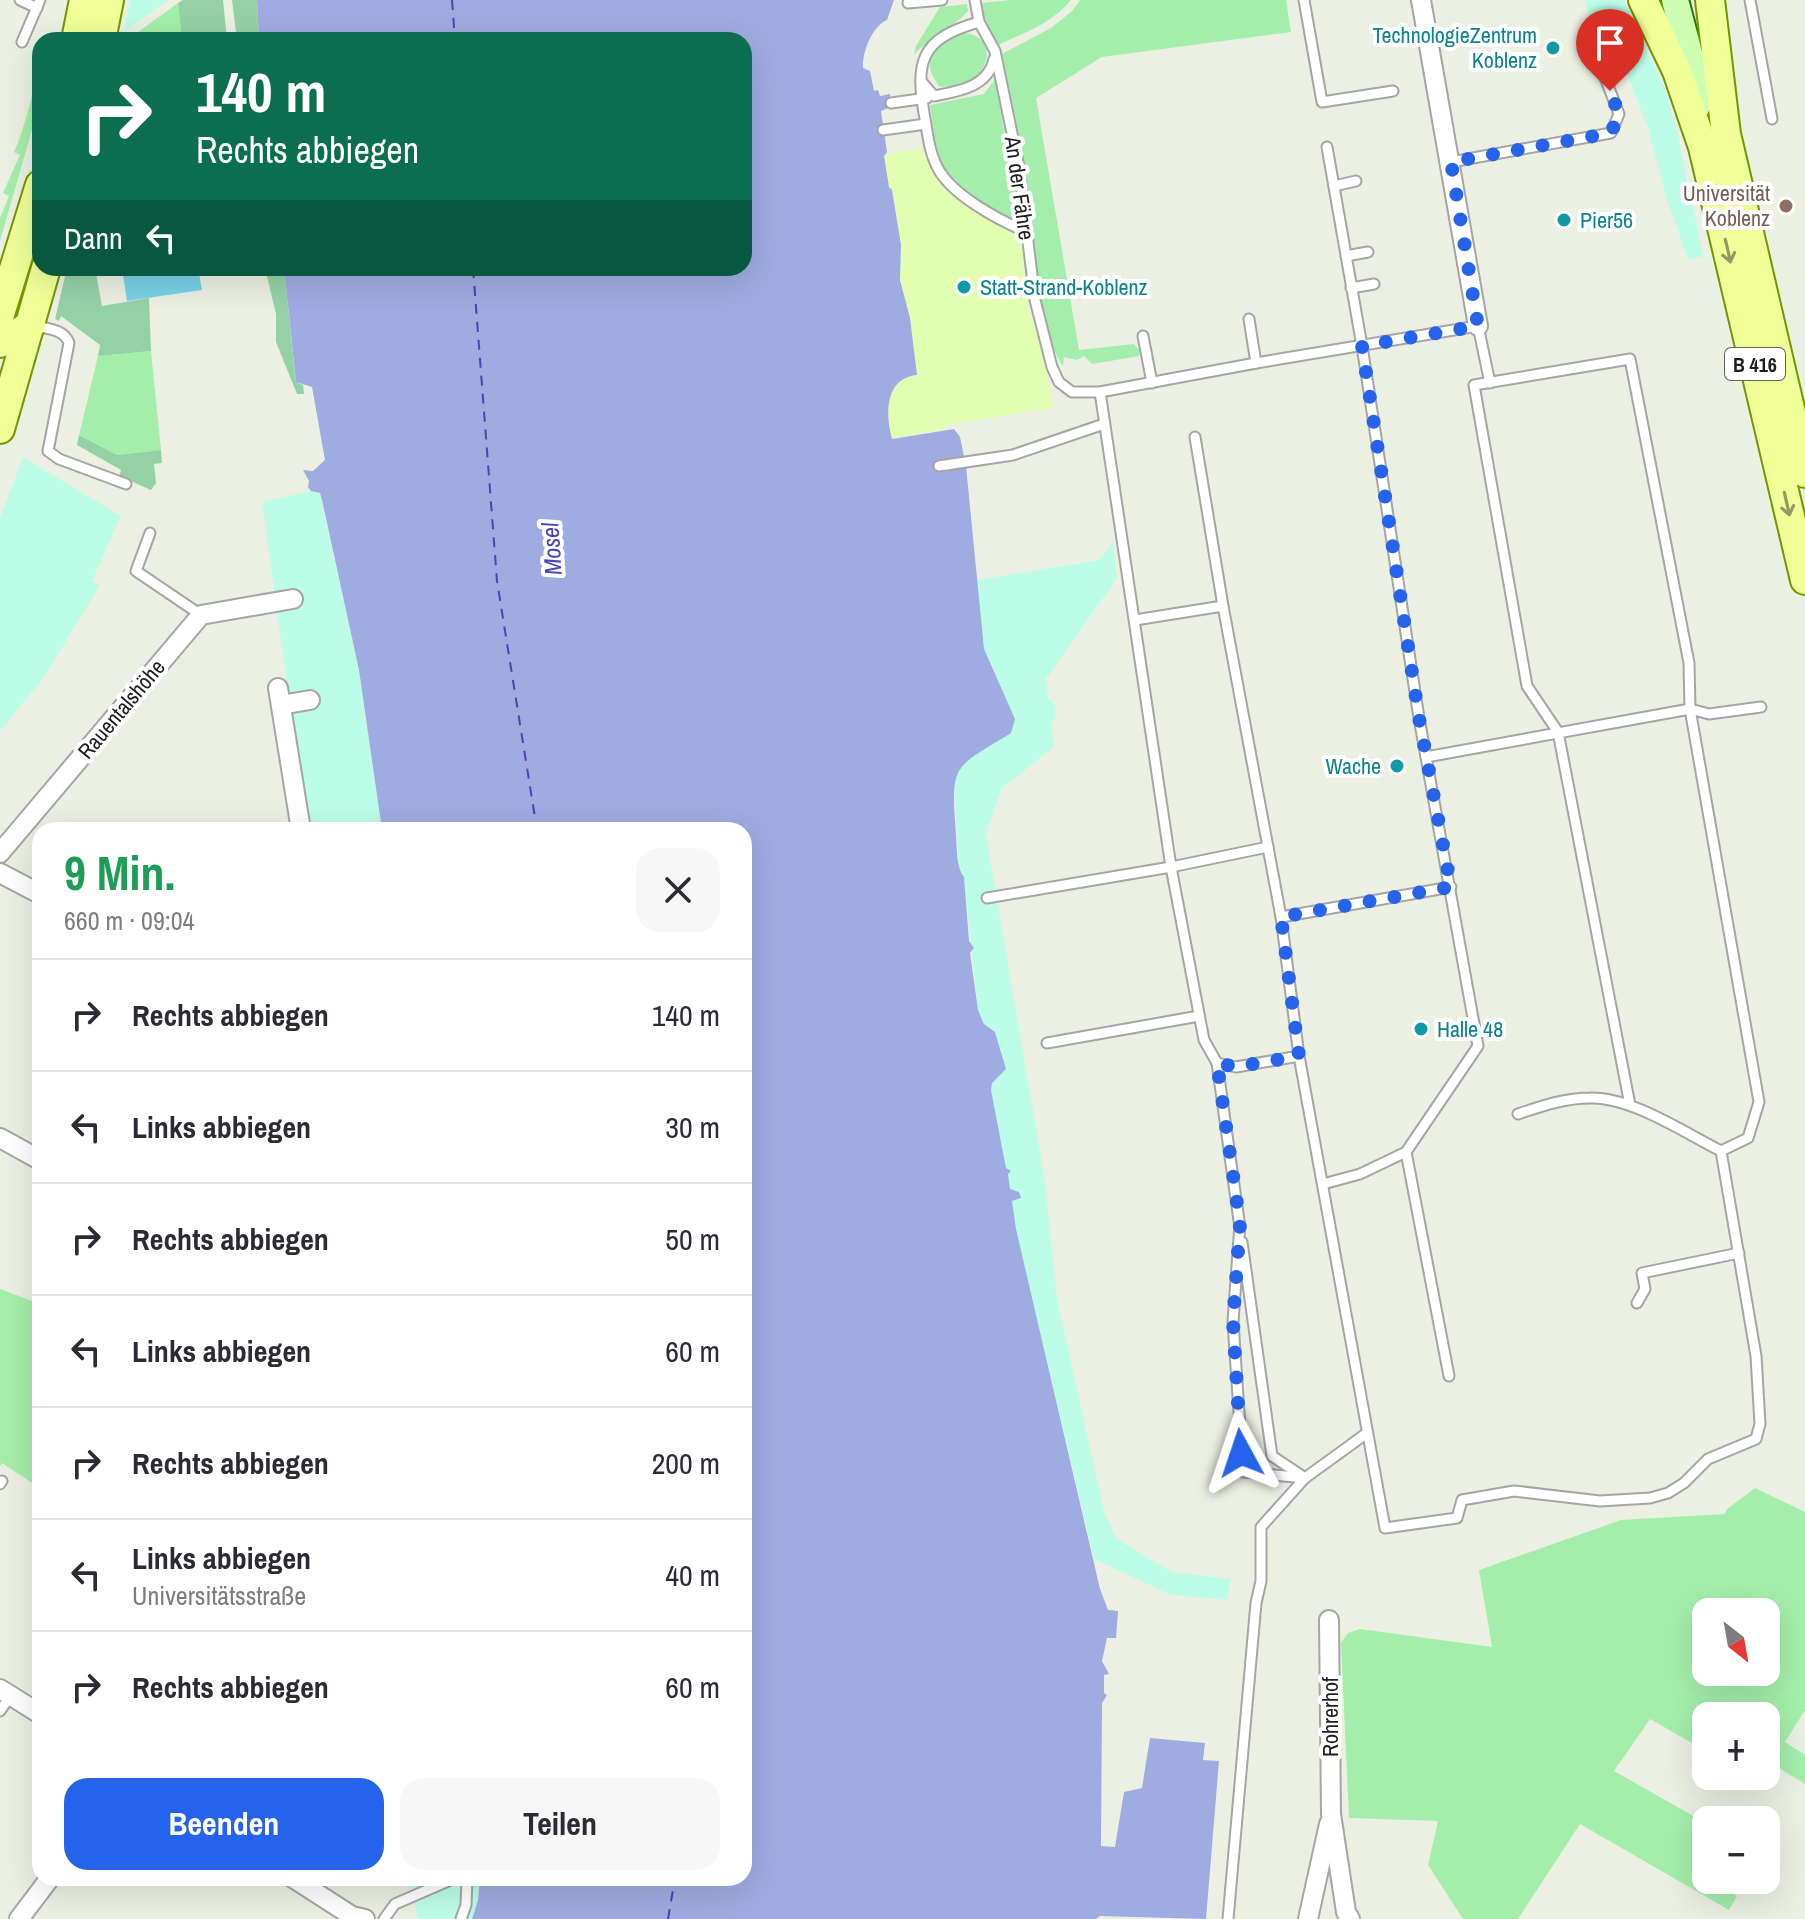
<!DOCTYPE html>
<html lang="de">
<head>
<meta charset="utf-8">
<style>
  :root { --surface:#fff; --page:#f7f7f7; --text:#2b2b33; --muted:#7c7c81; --line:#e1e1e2; --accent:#2563eb }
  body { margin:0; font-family:"Archivo Narrow",sans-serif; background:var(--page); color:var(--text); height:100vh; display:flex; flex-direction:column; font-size:30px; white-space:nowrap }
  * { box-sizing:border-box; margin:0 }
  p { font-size:26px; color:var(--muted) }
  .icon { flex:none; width:44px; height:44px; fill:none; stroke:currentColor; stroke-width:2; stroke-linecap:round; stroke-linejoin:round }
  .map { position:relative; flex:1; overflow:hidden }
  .details { position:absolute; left:32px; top:822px; width:720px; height:1064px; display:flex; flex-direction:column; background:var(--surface); border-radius:24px; box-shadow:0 8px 32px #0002 }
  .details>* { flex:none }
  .hud { position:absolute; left:32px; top:32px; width:720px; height:244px; border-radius:24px; box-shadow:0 8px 32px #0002; background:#0b6e4f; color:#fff; overflow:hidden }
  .needle { width:52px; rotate:149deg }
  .fabs { position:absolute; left:1692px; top:1598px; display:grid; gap:16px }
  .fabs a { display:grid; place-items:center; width:88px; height:88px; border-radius:16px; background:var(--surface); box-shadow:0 8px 32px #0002; font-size:40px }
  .pin { position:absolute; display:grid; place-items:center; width:68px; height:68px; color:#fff; margin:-82px -34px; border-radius:50% 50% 50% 0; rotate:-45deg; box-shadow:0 0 8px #0007 }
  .pin .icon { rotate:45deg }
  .me { position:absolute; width:88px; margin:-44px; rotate:355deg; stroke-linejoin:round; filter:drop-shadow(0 0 6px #0008) }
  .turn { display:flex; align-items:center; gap:28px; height:168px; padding:0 32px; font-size:36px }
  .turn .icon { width:104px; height:104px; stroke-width:2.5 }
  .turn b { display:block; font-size:56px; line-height:68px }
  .then { display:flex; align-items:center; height:76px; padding:0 32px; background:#0003; gap:16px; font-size:30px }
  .round { display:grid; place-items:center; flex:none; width:84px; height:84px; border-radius:24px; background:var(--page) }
  .head { display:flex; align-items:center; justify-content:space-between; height:136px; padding:0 32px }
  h1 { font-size:48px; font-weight:700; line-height:60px; color:#1e9e55 }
  .button { display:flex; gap:16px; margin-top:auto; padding:16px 32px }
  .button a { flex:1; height:92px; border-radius:24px; background:var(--accent); color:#fff; font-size:32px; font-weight:700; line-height:92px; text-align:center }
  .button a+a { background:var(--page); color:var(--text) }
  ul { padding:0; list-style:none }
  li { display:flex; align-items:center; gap:24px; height:112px; padding:0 32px; border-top:2px solid var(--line) }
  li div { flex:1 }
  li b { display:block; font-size:30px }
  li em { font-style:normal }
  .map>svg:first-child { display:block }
</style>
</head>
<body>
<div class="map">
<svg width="1805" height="1919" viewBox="0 0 1805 1919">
  <rect width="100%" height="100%" fill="#ecf0e3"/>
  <!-- grass -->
  <g fill="#a4eeab" fill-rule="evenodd">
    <path d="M 1011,0 L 1071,0 C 1053,23 1024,33 998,45 L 984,17 L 981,3 Z"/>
    <path d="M 1080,0 L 1286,0 L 1291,32 L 1102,57 L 1036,98 L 1079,350 L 1134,344 L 1139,350 L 1139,356 L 1092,364 L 1084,356 L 1077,360 L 1064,357 L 1063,366 C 1033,321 1034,223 1025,168 C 1019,130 1010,92 1002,54 L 1051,28 L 1072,11 Z"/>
    <polygon points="178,3 182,40 139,40 138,32"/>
    <path d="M 967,4 L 968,11 C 952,29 933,34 914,55 L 916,46 L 940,7 Z"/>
    <path d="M 957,33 C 1007,30 989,95 939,86 C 920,60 932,48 957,33 Z"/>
    <path d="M 40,73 L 38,109 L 0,241 L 0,218 L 9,196 L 3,193 L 20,155 L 14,152 C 26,126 29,100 40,73 Z"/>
    <path d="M 995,79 L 1020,219 L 1016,223 C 986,209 949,186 938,155 C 933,140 933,121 930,105 L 984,94 Z"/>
    <polygon points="151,351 161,450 117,455 79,435 98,356"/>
    <polygon points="0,1289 40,1304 40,1488 2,1463 0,1466"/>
    <path d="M 1755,1488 L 1805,1512 L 1805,1710 L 1785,1742 L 1805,1755 L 1805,1784 L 1766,1760 L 1766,1716 L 1706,1716 L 1706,1751 L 1650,1719 L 1614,1771 L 1706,1823 L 1706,1860 L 1698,1874 L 1737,1896 L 1729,1910 L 1580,1824 L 1518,1919 L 1463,1919 L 1428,1865 L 1438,1821 L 1349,1818 L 1341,1643 L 1348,1633 L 1360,1629 L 1492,1647 L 1479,1570 L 1621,1520 L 1725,1514 L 1727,1509 ZM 1706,1612 L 1766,1612 L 1766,1672 L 1706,1672 Z"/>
  </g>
  <!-- forest -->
  <g fill="#94d2a6">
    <polygon points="183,0 223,0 227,40 182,40 178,3"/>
    <polygon points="232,0 257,0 259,40 237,40"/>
    <polygon points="67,268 95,268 102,306 149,298 151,351 98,356 100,345 61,316 59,321 55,319"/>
    <polygon points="265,268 284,268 295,375 296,382 303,385 304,394 297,394 276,342 276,314"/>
    <polygon points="79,435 117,455 161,450 162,463 154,464 156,483 151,490 119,476 121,470 77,445"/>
  </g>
  <!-- sand -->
  <path fill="#e2ffb1" d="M 920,148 C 926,157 930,167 936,176 C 954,203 992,221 1021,233 L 1028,307 L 1044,357 L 1053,408 L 946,425 L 946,429 L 891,438 C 887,410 883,381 917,374 L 910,318 L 900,280 L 901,245 L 893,190 L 889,188 L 884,155 Z"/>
  <!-- park -->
  <g fill="#bcfde7">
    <polygon points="130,0 168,0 124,32"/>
    <polygon points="1585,0 1624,0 1665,89 1677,130 1703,256 1688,260 1667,200 1648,128 1605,17 1589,18"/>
    <polygon points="23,457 121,516 92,581 100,585 44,677 0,731 0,518"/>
    <polygon points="311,491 320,493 359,670 382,830 307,830 262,502"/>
    <polygon points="1113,543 1117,578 1046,679 1048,698 1054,703 1056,718 1051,723 1054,747 1001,789 986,835 1045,1181 1057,1298 1104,1512 1117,1539 1172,1572 1230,1579 1228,1600 1171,1595 1094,1559 1016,1229 1012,1201 1020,1198 1010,1189 991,1090 991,1083 1006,1069 995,1032 987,1027 978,1010 964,877 960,873 958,856 954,780 960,768 974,754 1001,739 1015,720 984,649 976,580 1099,560"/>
    <polygon points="406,1878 480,1878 478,1900 472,1919 417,1919 416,1909"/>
  </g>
  <!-- pitch -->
  <polygon fill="#7ad0e5" points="122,268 198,268 202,290 127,301"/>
  <!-- water -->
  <path fill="#9face1" d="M 257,0 L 894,0 L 887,20 C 872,26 862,53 863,68 L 870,71 L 874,91 L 878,90 L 880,96 L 890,94 L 891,107 L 881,111 L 887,152 L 884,156 L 889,187 L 892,190 L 901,245 L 900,280 L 910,318 L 917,375 C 885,378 885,414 892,439 L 954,429 L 960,437 L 964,456 L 987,453 L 988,463 L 966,466 L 984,649 L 1015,719 L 1011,733 C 951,770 951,763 956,835 C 957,849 956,867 964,877 L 969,941 L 974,948 L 970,953 L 978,1010 L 984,1024 L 995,1032 L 1006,1069 L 992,1083 L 991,1090 L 1006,1168 L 1011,1171 L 1008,1174 L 1010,1189 L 1019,1192 L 1021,1198 L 1012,1201 L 1016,1229 L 1100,1589 L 1108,1610 L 1118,1611 L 1116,1638 L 1107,1638 L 1102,1661 L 1109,1674 L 1104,1675 L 1104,1693 L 1107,1695 L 1102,1703 L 1101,1846 L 1115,1847 L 1124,1792 L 1142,1788 L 1150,1738 L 1205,1743 L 1203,1760 L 1219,1761 L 1206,1919 L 1100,1916 L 1096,1919 L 472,1919 L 478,1900 L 480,1878 L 744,1878 L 744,830 L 382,830 L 359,670 L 322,500 L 320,493 L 311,491 L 308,487 L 309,481 L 303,470 L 313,471 L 325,460 L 312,387 L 296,382 L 284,268 L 744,268 L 744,40 L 259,40 Z"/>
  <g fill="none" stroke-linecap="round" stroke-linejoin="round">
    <!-- ferry -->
    <g stroke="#4c43b4" stroke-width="2" stroke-dasharray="10 8" stroke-linecap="butt">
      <polyline points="452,0 455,40"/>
      <polyline points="473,268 497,581 537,830"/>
      <polyline points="668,1919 675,1878"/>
    </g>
    <!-- service casing -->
    <g stroke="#a5a5a5" stroke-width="13">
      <g id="service">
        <polyline points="20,0 37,8"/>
        <polyline points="975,0 979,22 995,51 1019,167 1035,300 1052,367 1059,382 1072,392 1100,392 1256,363 1478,326 1490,383"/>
        <polyline points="1304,0 1322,102 1393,91"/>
        <polyline points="1750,0 1772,119"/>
        <polyline points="908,3 942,0"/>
        <path d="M 979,22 C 919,39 915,62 925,119 C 928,137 930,156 940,172 C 956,197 1000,221 1027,232"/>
        <polyline points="22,42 40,0"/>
        <path d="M 921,81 L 934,96 C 959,91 988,87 994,59"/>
        <polyline points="891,103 927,98"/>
        <polyline points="883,130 926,124"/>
        <polyline points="1451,162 1611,133 1619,114 1592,44"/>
        <polyline points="1334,186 1356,181"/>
        <polyline points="1346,256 1368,252"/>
        <polyline points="1351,288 1374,284"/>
        <polyline points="1249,319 1256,363"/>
        <path d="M 35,326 C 48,329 64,329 69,343 L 48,451 L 59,459 L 126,484"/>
        <polyline points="1143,336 1152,383"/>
        <polyline points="1100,392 1171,867 1268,847"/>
        <path d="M 1195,437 L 1223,606 L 1281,917 L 1299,1056 L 1385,1528 L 1457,1518 L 1462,1500 L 1514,1491 L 1600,1501 L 1650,1498 L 1668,1493 L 1684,1483 L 1708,1459 L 1756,1439 L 1760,1424 L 1756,1356 L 1721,1151 C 1685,1133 1632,1097 1590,1098 C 1565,1098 1542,1106 1518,1114"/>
        <polyline points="939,466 1013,455 1104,424"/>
        <polyline points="150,533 136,571 201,615"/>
        <polyline points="1135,620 1223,606"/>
        <polyline points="1426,757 1690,709 1709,714 1761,707"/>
        <polyline points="987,898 1171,867 1204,1040 1217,1063 1236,1067 1299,1056"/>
        <polyline points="1281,917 1451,887"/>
        <polyline points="1047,1043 1199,1016"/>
        <polyline points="1217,1063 1240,1228"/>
        <polyline points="1630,1105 1558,732 1527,686 1474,385 1630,359 1689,663 1690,709 1759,1102 1748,1138 1721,1151"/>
        <polyline points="1406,1152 1449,1376"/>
        <polyline points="1323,1184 1360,1174 1406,1152 1478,1046 1419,718 1362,346 1327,147"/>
        <polyline points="1242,1242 1272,1456 1305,1478 1367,1433"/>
        <polyline points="1637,1303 1645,1289 1642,1273 1739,1253"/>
        <polyline points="0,1484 2,1481"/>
        <polyline points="0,1711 11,1695"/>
        <polyline points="384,1919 395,1904 455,1878"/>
        <polyline points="461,1919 466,1905 467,1878"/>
        <polyline points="1228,1919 1256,1603 1261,1581 1261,1527 1305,1478 1243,1472 1233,1322 1240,1224"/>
      </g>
    </g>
    <!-- minor casing -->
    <g stroke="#a5a5a5" stroke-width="22">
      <g id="minor">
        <polyline points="1421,0 1478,326"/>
        <polyline points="278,688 301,830"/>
        <polyline points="281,705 310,700"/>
        <polyline points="0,853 201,615 293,599"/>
        <polyline points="0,873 40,894"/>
        <polyline points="0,1138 40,1160"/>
        <polyline points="1329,1620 1331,1814 1346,1912 1350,1919"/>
        <polyline points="0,1689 40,1714"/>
        <polyline points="293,1878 352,1916 365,1919"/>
        <polyline points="19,1919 50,1878"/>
        <polyline points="1308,1919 1329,1824"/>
      </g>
    </g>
    <!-- secondary casing -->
    <g stroke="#267900" stroke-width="30">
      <polyline id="secondary" points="1675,0 1691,61 1697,106"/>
    </g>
    <!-- primary casing -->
    <g stroke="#729700" stroke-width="32">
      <g id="primary">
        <polyline points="1643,0 1677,71 1703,147 1805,580"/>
        <polyline points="1710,0 1726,134 1805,473"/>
        <polyline points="76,40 84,0"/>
        <polyline points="101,40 109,0"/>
        <polyline points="0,314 40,185"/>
        <polyline points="0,343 31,325"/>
        <polyline points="0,429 46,268"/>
      </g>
    </g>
    <!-- service -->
    <use href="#service" stroke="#fff" stroke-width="9"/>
    <!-- minor -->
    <use href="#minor" stroke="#fff" stroke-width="18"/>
    <!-- secondary -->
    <use href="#secondary" stroke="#cefeb2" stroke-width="26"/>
    <!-- primary -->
    <use href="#primary" stroke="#f0ff98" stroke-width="28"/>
  </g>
  <!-- one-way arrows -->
  <defs><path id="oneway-shaft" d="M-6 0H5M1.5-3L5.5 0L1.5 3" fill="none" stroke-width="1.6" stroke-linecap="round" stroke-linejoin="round" transform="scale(2)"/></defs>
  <g stroke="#929a61">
    <use href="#oneway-shaft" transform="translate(1728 251) rotate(77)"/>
    <use href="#oneway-shaft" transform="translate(1787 504) rotate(77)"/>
  </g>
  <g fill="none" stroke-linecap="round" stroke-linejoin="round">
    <!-- route -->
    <polyline stroke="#2563eb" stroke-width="14" stroke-dasharray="0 25.2" points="1241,1453 1233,1322 1240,1224 1217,1063 1236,1067 1299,1056 1281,917 1451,887 1419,718 1362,346 1478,326 1451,162 1611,133 1619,114 1610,91"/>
  </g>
  <!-- markers -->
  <g fill="#0f9aa8" stroke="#fff" stroke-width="3">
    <circle cx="1553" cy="48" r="8"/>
    <circle cx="1564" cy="220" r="8"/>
    <circle cx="964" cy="287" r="8"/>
    <circle cx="1397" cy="766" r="8"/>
    <circle cx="1421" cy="1029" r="8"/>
  </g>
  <circle fill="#8d6e63" stroke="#fff" stroke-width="3" cx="1786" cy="206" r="8"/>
  <g text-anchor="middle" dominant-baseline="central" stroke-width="8" stroke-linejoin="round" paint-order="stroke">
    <!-- shield labels -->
    <rect fill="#fff" stroke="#626262" stroke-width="2" x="1725" y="348" width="60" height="32" rx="6"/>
    <g font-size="20" font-weight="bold" fill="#1e1e1e">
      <text x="1755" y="364">B 416</text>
    </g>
    <!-- culture labels -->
    <g font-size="22" fill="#0d838f" stroke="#fff" text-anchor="start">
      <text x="1537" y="35" text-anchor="end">TechnologieZentrum<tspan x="1537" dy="25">Koblenz</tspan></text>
      <text x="1580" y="220">Pier56</text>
      <text x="980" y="287">Statt-Strand-Koblenz</text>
      <text x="1381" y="766" text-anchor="end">Wache</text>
      <text x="1437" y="1029">Halle 48</text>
    </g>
    <!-- street labels -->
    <g font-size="22" fill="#1e1e1e" stroke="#fff">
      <text transform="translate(1020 188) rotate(82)">An der Fähre</text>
      <text transform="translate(121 709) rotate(-50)">Rauentalshöhe</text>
      <text transform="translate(1330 1717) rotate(-90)">Rohrerhof</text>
    </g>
    <!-- education labels -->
    <g font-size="22" fill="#785e54" stroke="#fff" text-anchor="end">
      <text x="1770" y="193">Universität<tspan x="1770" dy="25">Koblenz</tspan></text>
    </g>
    <!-- water labels -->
    <g font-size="24" font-style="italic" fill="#4c43b4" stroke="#fff">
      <text transform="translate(551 549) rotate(-94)">Mosel</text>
    </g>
  </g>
</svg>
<div class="fabs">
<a><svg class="needle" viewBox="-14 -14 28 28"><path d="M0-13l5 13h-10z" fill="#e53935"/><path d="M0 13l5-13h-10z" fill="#7c7c81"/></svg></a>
<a>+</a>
<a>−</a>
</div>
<div class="pin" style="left:1610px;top:91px;background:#d93025"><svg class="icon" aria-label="arrive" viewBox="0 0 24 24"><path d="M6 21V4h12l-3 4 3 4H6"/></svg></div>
<svg class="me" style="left:1241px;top:1453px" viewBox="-20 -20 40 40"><path d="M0-17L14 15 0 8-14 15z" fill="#2563eb" stroke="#fff" stroke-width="4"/></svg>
<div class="hud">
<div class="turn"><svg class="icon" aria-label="right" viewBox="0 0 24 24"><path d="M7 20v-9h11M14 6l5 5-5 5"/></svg><div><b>140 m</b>Rechts abbiegen</div></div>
<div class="then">Dann<svg class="icon" aria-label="left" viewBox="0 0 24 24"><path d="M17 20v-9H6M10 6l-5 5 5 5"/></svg></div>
</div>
<section class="details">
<div class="head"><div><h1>9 Min.</h1><p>660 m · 09:04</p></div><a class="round"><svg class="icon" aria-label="close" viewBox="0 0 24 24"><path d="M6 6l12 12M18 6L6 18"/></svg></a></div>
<ul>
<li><svg class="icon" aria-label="right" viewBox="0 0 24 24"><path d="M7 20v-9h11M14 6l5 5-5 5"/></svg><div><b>Rechts abbiegen</b></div><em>140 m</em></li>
<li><svg class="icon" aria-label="left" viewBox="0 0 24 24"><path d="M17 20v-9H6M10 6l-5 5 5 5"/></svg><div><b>Links abbiegen</b></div><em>30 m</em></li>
<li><svg class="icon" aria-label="right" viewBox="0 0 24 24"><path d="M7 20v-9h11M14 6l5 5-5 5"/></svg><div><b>Rechts abbiegen</b></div><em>50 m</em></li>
<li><svg class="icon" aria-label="left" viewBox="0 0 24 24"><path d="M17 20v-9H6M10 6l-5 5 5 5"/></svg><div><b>Links abbiegen</b></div><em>60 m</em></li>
<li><svg class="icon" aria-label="right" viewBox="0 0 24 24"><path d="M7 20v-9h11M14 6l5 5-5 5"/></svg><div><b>Rechts abbiegen</b></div><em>200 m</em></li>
<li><svg class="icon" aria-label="left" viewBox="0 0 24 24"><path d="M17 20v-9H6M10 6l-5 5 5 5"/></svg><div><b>Links abbiegen</b><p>Universitätsstraße</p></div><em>40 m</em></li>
<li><svg class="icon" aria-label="right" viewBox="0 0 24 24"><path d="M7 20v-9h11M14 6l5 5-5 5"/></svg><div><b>Rechts abbiegen</b></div><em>60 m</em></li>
</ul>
<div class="button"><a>Beenden</a><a>Teilen</a></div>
</section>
</div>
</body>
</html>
